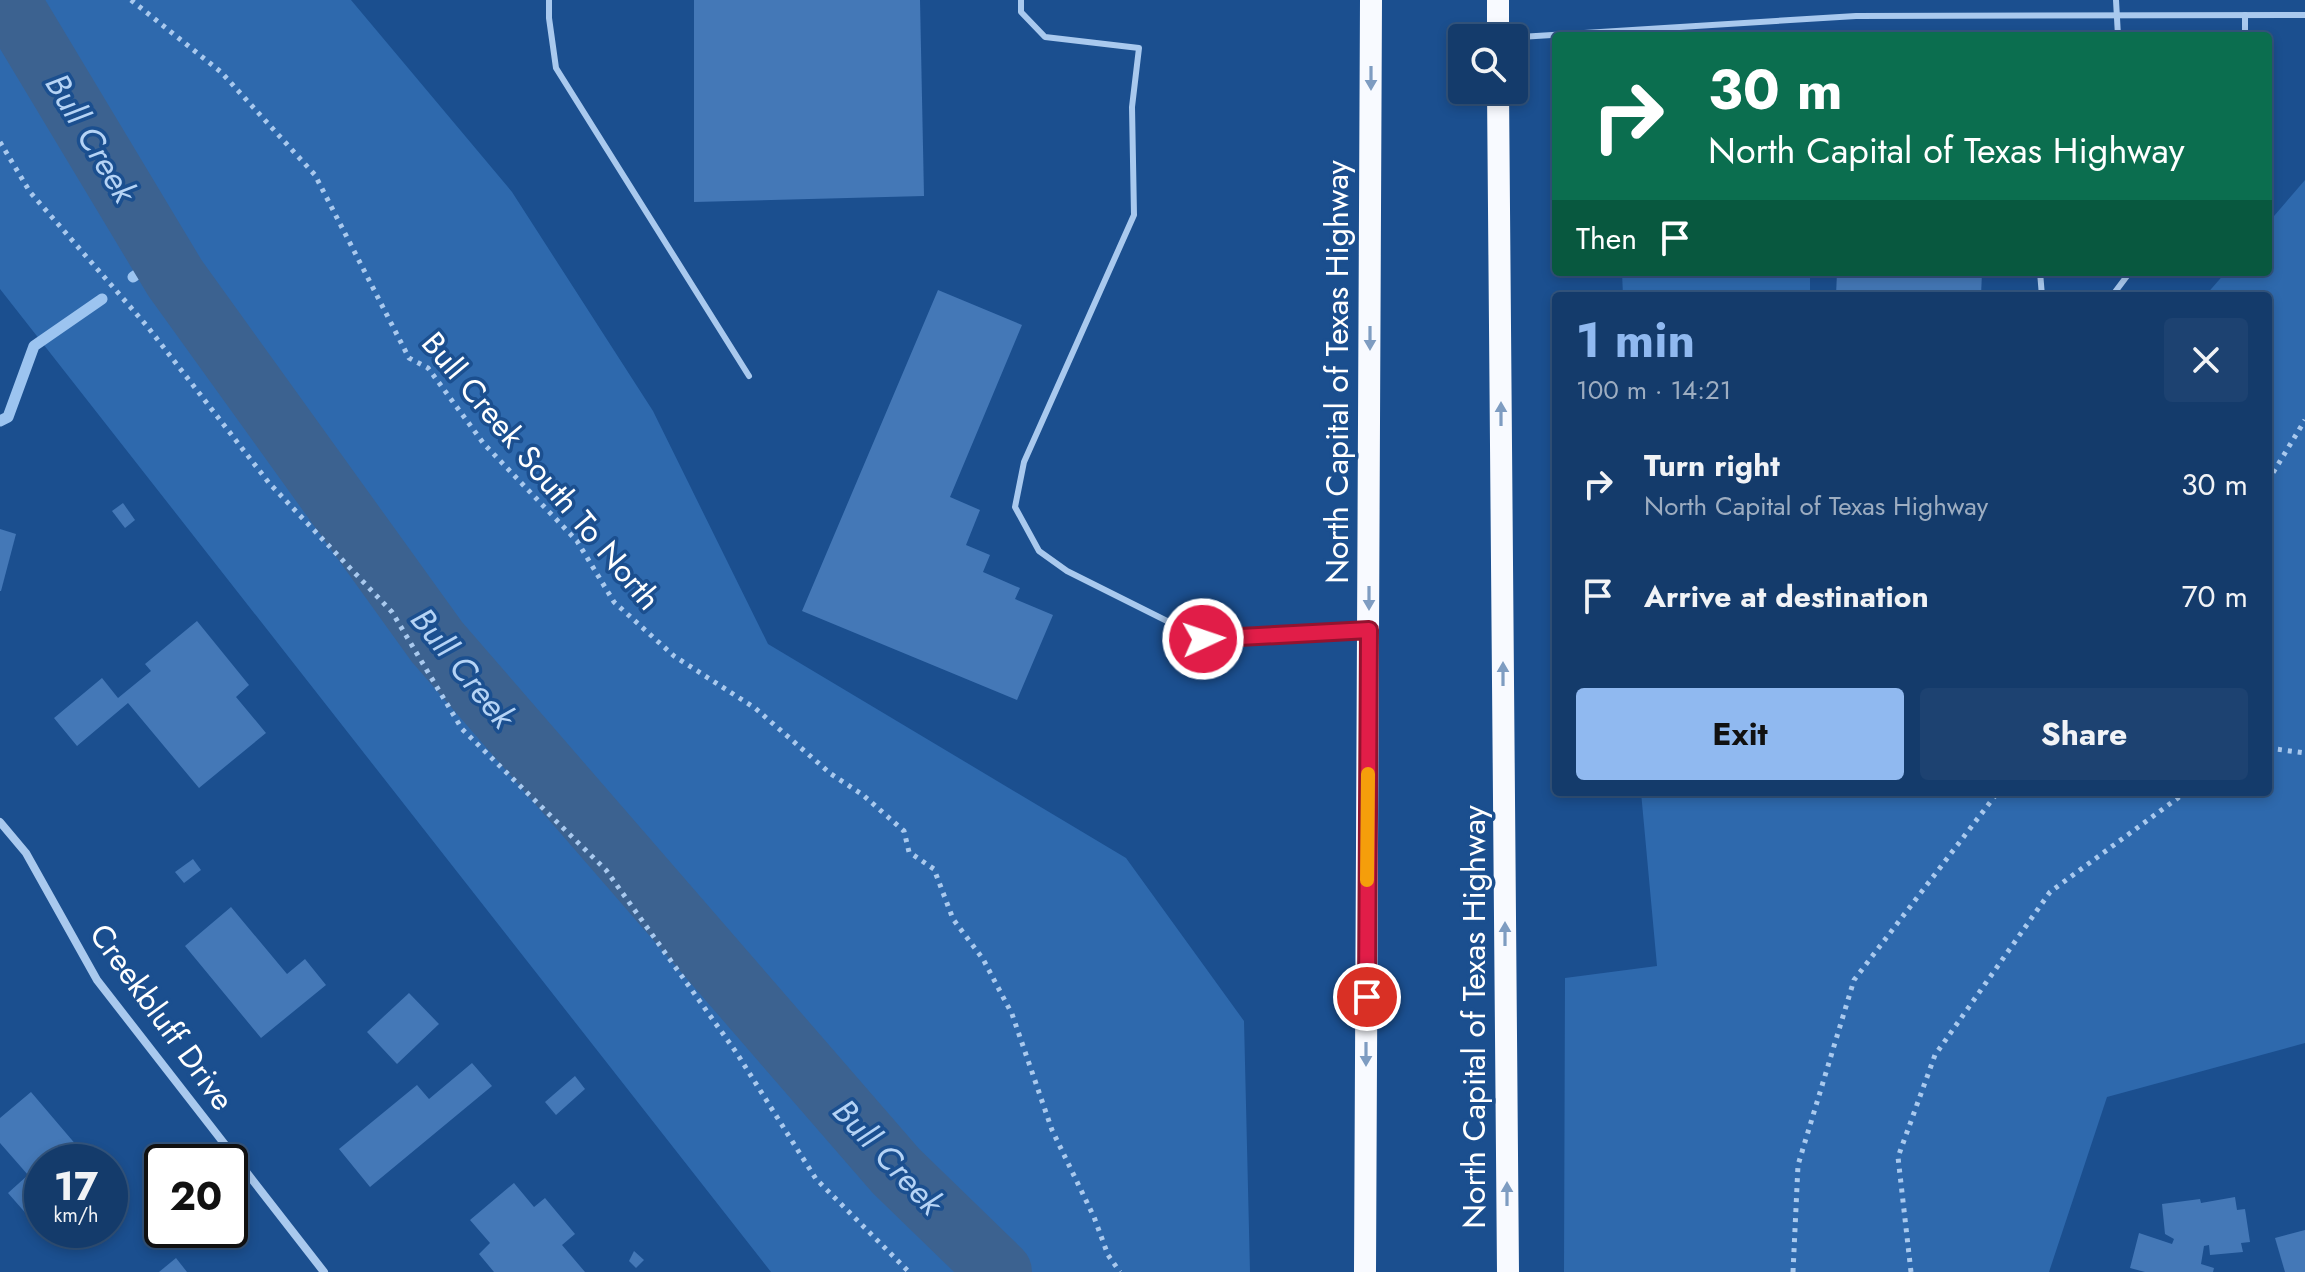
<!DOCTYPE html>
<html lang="en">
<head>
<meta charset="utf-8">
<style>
  :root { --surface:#143b6b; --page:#1d4271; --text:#f1f3f6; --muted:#9dadc1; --line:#33557e; --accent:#90b9f0 }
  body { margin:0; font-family:Jost,sans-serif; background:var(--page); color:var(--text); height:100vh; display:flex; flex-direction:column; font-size:30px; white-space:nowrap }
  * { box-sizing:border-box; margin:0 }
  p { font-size:26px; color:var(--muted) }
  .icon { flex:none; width:44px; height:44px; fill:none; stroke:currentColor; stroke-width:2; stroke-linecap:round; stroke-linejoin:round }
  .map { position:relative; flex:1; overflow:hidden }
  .panel { position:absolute; left:1552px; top:292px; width:720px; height:504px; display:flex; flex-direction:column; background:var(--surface); border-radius:8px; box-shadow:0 4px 12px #0003,0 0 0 2px var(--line) }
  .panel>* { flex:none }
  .banner { position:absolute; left:1552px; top:32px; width:720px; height:244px; border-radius:8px; box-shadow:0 4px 12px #0003,0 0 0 2px var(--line); background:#0b6e4f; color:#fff; overflow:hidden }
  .fabs { position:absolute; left:1448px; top:24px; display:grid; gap:16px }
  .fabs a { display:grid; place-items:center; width:80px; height:80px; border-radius:8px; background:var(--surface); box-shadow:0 4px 12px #0003,0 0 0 2px var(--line); font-size:40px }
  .speed { position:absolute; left:24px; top:1144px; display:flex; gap:16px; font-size:40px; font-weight:700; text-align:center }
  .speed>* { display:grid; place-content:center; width:104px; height:104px; border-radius:50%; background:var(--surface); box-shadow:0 4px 12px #0003,0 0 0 2px var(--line); line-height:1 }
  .speed small { font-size:20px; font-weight:400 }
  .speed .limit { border:4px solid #111; border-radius:12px; background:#fff; color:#111 }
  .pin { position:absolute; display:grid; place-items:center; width:68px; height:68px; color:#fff; margin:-34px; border:4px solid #fff; border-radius:50%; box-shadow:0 2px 8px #0007 }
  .me { position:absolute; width:88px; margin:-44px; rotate:87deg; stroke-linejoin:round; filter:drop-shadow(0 0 6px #0008) }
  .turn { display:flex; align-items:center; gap:28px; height:168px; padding:0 24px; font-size:36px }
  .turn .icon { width:104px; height:104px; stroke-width:2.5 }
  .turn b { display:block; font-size:56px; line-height:68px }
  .then { display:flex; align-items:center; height:76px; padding:0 24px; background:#0003; gap:16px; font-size:30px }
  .round { display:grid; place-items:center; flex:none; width:84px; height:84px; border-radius:8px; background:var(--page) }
  .summary { display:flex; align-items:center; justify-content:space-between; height:136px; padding:0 24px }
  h1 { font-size:48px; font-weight:700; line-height:60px; color:var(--accent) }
  .cta { display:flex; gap:16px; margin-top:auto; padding:16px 24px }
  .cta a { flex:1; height:92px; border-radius:8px; background:var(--accent); color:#111; font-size:32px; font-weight:700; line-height:92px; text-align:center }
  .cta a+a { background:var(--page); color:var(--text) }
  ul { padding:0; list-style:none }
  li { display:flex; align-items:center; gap:24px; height:112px; padding:0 24px }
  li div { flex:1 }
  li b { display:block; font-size:30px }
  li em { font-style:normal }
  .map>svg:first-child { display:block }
</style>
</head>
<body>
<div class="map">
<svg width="2305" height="1272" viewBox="0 0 2305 1272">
  <rect width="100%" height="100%" fill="#1b4f8f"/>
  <!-- green -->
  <g fill="#2e69ad">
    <polygon points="0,0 351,0 512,192 653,411 768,644 1126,858 1244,1021 1250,1272 771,1272 0,289"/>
    <polygon points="2305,180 2305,1043 2107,1097 2049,1272 1564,1272 1565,978 1657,966 1641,792 2268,792 2268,296 2205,296 2226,272 2268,272 2268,223"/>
    <polygon points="1622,272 1810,272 1810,296 1623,296"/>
  </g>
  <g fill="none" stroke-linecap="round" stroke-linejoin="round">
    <!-- stream -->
    <g stroke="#9cc4f0" stroke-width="11">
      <polyline points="133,277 162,257"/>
      <polyline points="0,421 8,417 34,346 102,299"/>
    </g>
    <!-- river -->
    <polyline stroke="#3c6290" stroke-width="64" points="8,0 175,278 437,642 896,1171 1000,1272"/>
  </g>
  <!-- building -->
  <g fill="#4478b7">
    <polygon points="694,0 920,0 924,196 694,202"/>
    <polygon points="1837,272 1982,272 1981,296 1836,296"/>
    <polygon points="938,290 1022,325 950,497 980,510 966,545 990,555 983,572 1020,588 1015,599 1053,615 1017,700 802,611"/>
    <polygon points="123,503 135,520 125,528 112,511"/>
    <polygon points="0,529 16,534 1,591 0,591"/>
    <polygon points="197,621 249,685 236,697 266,733 199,788 128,703 77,746 54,718 102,678 118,698 151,671 145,664"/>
    <polygon points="193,859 201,870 184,883 175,872"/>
    <polygon points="231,907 287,974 305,959 326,985 261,1038 185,946"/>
    <polygon points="409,993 439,1024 397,1064 367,1032"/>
    <polygon points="472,1063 492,1086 370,1187 339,1149 417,1085 429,1099"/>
    <polygon points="575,1076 585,1089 556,1115 545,1102"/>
    <polygon points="31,1092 83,1153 88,1149 99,1162 42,1162 42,1220 36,1225 8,1193 28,1175 0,1143 0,1118"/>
    <polygon points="514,1183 534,1207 545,1198 575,1234 562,1245 585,1272 494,1272 479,1254 490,1243 470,1220"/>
    <polygon points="2235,1197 2237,1210 2245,1209 2250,1242 2241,1243 2243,1252 2210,1255 2209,1245 2204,1246 2201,1264 2214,1268 2213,1272 2145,1272 2130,1268 2139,1233 2172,1244 2174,1239 2165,1234 2162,1204 2200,1199 2201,1203"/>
    <polygon points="2305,1230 2305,1272 2285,1272 2275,1238"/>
    <polygon points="634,1251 644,1260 636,1268 629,1261"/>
    <polygon points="176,1258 187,1272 159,1272"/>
  </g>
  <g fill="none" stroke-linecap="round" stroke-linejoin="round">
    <!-- path -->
    <g stroke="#a9c9ee" stroke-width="5" stroke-dasharray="4 6" stroke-linecap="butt">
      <polyline points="131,0 221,72 315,175 409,358 428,368 484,444 577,541 614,602 674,656 755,708 831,774 863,795 904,831 909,852 934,869 953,919 983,959 1012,1014 1052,1130 1094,1217 1108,1255 1120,1272"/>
      <polyline points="0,142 30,192 147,326 269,483 392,612 462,729 606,870 736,1052 816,1179 909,1272"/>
      <polyline points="2268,481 2305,420"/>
      <polyline points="2268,748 2305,753"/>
      <polyline points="1793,1272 1798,1165 1854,980 1998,792"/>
      <polyline points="1911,1272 1898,1157 1935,1055 2050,892 2186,792"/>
    </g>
    <!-- service -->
    <g stroke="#a9c9ee" stroke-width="6">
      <polyline points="549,0 549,18 556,68 749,376"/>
      <polyline points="1021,0 1021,12 1045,37 1139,48 1132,107 1134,215 1024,462 1015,507 1039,551 1067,571 1203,639 1365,630"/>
      <polyline points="2116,0 2118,36"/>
      <polyline points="2245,15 2245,36"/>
      <polyline points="1502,38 1856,16 2305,15"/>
      <polyline points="2040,272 2042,296"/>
      <polyline points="2112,296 2130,272"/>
    </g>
    <!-- minor -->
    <polyline stroke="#a9c9ee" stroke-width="8" points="0,822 26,853 97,980 324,1272"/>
    <!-- trunk -->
    <g stroke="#f8faff" stroke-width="22">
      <polyline points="1498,38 1498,0"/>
      <polyline points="1498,90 1508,1272"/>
      <polyline points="1365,1272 1371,0"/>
    </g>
  </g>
  <!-- one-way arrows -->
  <defs><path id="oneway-solid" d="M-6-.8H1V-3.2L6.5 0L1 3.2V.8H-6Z" transform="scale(2)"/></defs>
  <g fill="#7e9cc1">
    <use href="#oneway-solid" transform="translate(1371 78) rotate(90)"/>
    <use href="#oneway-solid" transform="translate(1370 338) rotate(90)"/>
    <use href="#oneway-solid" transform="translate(1501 414) rotate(-90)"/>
    <use href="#oneway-solid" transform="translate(1369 598) rotate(90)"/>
    <use href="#oneway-solid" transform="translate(1503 674) rotate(-90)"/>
    <use href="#oneway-solid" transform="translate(1505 934) rotate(-90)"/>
    <use href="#oneway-solid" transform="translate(1366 1054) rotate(90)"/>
    <use href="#oneway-solid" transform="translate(1507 1194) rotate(-90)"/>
  </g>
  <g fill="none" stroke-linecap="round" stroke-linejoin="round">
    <!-- route casing -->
    <g stroke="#92132f" stroke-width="20">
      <polyline id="route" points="1203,639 1369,630 1367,997"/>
    </g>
    <!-- route -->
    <use href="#route" stroke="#e11d48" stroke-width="14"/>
    <!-- slow -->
    <polyline stroke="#f59e0b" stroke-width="14" points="1367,880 1368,774"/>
  </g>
  <g text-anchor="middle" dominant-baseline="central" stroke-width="7" stroke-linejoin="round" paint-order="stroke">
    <!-- street labels -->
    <g font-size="32" fill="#fff" stroke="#1b4f8f">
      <text transform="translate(1337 372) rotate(-90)">North Capital of Texas Highway</text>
      <text transform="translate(541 471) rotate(50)">Bull Creek South To North</text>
      <text transform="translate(162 1017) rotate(54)">Creekbluff Drive</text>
      <text transform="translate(1474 1017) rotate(-90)">North Capital of Texas Highway</text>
    </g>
    <!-- water labels -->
    <g font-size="34" font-style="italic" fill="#b5d3f5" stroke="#1b4f8f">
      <text transform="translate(91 138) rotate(59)">Bull Creek</text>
      <text transform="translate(463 668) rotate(51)">Bull Creek</text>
      <text transform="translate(888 1157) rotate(47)">Bull Creek</text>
    </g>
  </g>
</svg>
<div class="fabs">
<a><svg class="icon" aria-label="search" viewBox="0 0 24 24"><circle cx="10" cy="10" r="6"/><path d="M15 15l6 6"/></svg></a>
</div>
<div class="speed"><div>17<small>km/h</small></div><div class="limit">20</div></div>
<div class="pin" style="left:1367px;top:997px;background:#d93025"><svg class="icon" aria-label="arrive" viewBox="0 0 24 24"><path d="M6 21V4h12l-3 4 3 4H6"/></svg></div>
<svg class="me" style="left:1203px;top:639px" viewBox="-20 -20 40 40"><circle r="17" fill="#e11d48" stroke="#fff" stroke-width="3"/><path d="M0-11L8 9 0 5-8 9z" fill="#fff"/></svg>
<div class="banner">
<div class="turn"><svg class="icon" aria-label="right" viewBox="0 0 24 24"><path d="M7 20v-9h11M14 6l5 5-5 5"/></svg><div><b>30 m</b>North Capital of Texas Highway</div></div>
<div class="then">Then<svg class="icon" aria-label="arrive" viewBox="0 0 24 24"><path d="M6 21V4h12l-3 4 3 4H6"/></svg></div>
</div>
<section class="panel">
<div class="summary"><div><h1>1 min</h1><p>100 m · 14:21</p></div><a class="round"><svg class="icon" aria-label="close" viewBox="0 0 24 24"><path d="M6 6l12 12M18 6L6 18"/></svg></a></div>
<ul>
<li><svg class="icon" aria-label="right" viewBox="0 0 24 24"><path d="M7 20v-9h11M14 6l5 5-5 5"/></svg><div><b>Turn right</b><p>North Capital of Texas Highway</p></div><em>30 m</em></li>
<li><svg class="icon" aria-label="arrive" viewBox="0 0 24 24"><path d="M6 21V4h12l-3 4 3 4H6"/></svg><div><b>Arrive at destination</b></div><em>70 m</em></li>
</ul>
<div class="cta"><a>Exit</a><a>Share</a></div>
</section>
</div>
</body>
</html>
